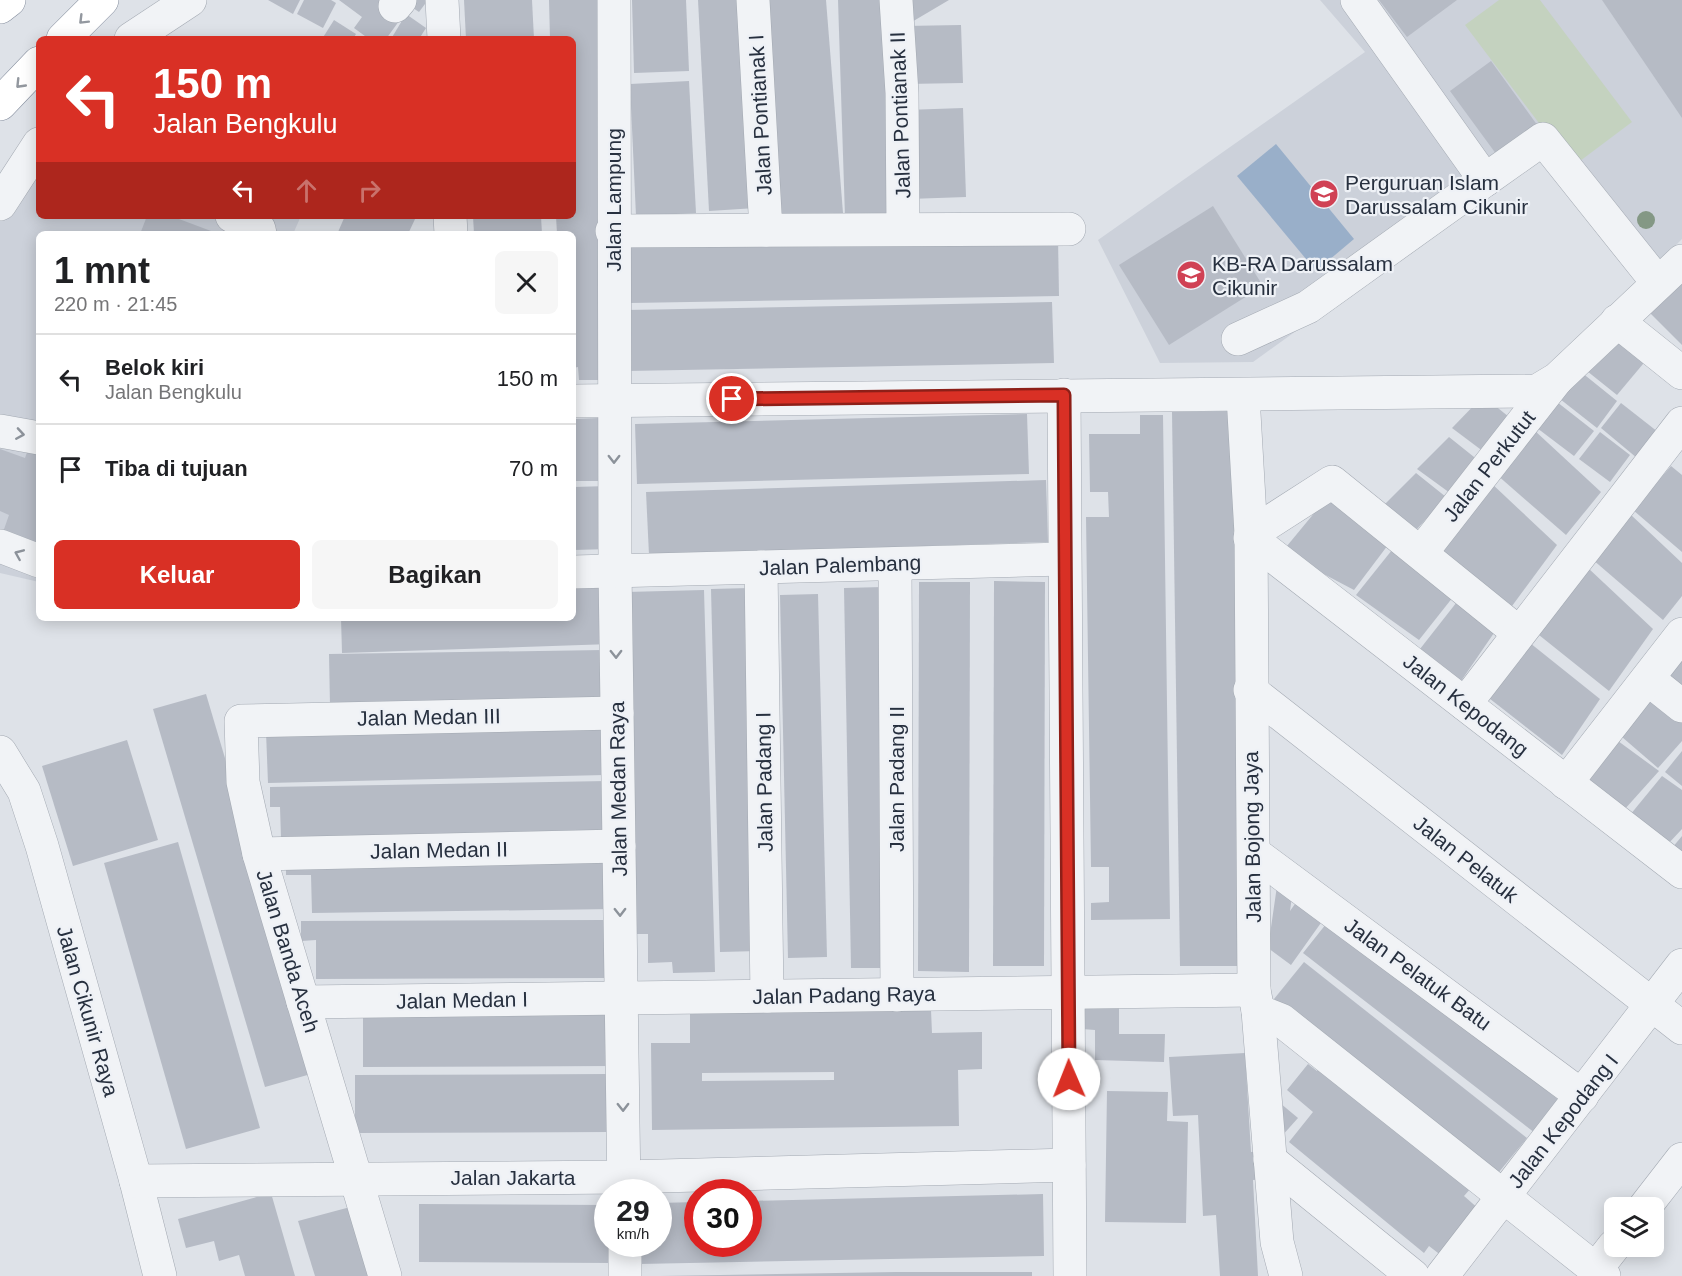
<!DOCTYPE html>
<html lang="id">
<head>
<meta charset="utf-8">
<style>
  :root { --surface:#fff; --page:#f6f6f6; --text:#202124; --muted:#757577; --line:#e0e0e0; --accent:#d93025 }
  body { margin:0; font-family:Helvetica,sans-serif; background:var(--page); color:var(--text); height:100vh; display:flex; flex-direction:column; font-size:22px; white-space:nowrap }
  * { box-sizing:border-box; margin:0 }
  p { font-size:20px; color:var(--muted) }
  .icon { flex:none; width:33px; height:33px; fill:none; stroke:currentColor; stroke-width:2; stroke-linecap:round; stroke-linejoin:round }
  .map { position:relative; flex:1; overflow:hidden }
  .side { position:absolute; left:36px; top:231px; width:540px; height:390px; display:flex; flex-direction:column; background:var(--surface); border-radius:9px; box-shadow:0 3px 15px #0003 }
  .side>* { flex:none }
  .top-card { position:absolute; left:36px; top:36px; width:540px; height:183px; border-radius:9px; box-shadow:0 3px 15px #0003; background:#d93025; color:#fff; overflow:hidden }
  .fabs { position:absolute; left:1604px; top:1197px; display:grid; gap:12px }
  .fabs a { display:grid; place-items:center; width:60px; height:60px; border-radius:9px; background:var(--surface); box-shadow:0 3px 15px #0003; font-size:30px }
  .speed { position:absolute; left:594px; top:1179px; display:flex; gap:12px; font-size:30px; font-weight:700; text-align:center }
  .speed>* { display:grid; place-content:center; width:78px; height:78px; border-radius:50%; background:var(--surface); box-shadow:0 3px 15px #0003; line-height:1 }
  .speed small { font-size:15px; font-weight:400 }
  .speed .limit { border:9px solid #d22; background:#fff; color:#111 }
  .pin { position:absolute; display:grid; place-items:center; width:51px; height:51px; color:#fff; margin:-26px; border:3px solid #fff; border-radius:50%; box-shadow:0 2px 6px #0007 }
  .me { position:absolute; width:66px; margin:-33px; rotate:359deg; stroke-linejoin:round; filter:drop-shadow(0 0 4px #0008) }
  .turn { display:flex; align-items:center; gap:21px; height:126px; padding:0 18px; font-size:27px }
  .turn .icon { width:78px; height:78px; stroke-width:2.5 }
  .turn b { display:block; font-size:42px; line-height:51px }
  .lanes { display:flex; align-items:center; height:57px; padding:0 18px; background:#0003; justify-content:center; gap:30px; direction:ltr }
  .lanes .off { opacity:.35 }
  .round { display:grid; place-items:center; flex:none; width:63px; height:63px; border-radius:9px; background:var(--page) }
  .summary { display:flex; align-items:center; justify-content:space-between; height:102px; padding:0 18px }
  h1 { font-size:36px; font-weight:700; line-height:45px }
  .cta { display:flex; gap:12px; margin-top:auto; padding:12px 18px }
  .cta a { flex:1; height:69px; border-radius:9px; background:var(--accent); color:#fff; font-size:24px; font-weight:700; line-height:69px; text-align:center }
  .cta a+a { background:var(--page); color:var(--text) }
  ul { padding:0; list-style:none }
  li { display:flex; align-items:center; gap:18px; height:90px; padding:0 18px; border-top:2px solid var(--line) }
  li div { flex:1 }
  li b { display:block; font-size:22px }
  li em { font-style:normal }
  .map>svg:first-child { display:block }
</style>
</head>
<body>
<div class="map">
<svg width="1682" height="1276" viewBox="0 0 1682 1276">
  <rect width="100%" height="100%" fill="#dee2e8"/>
  <!-- built -->
  <g fill="#ccd1da">
    <polygon points="1320,0 1682,0 1682,239 1645,276 1548,150 1253,362 1160,363 1098,240 1365,52"/>
    <polygon points="39,159 39,216 301,216 293,234 39,234 39,582 0,573 0,194"/>
  </g>
  <!-- green -->
  <polygon fill="#c4d2bf" points="1499,0 1540,0 1632,122 1572,167 1465,25"/>
  <!-- water -->
  <polygon fill="#99afc9" points="1276,144 1354,239 1316,271 1237,176"/>
  <!-- building -->
  <g fill="#b6bbc5" fill-rule="evenodd">
    <polygon points="268,0 300,0 293,14"/>
    <polygon points="304,0 331,0 336,3 323,28 297,14"/>
    <polygon points="339,0 379,0 402,17 386,39 369,39 354,28 362,17"/>
    <polygon points="405,0 428,0 419,12 404,2"/>
    <polygon points="464,0 532,0 534,39 466,39"/>
    <polygon points="549,0 611,0 610,380 579,380 578,367 573,368 573,234 557,234 556,216 573,216 573,39 550,39"/>
    <polygon points="632,0 686,0 689,71 634,73"/>
    <polygon points="698,0 745,0 756,208 709,211"/>
    <polygon points="764,0 826,0 843,213 780,217"/>
    <polygon points="838,0 889,0 896,215 845,217"/>
    <polygon points="903,0 949,0 905,26 961,25 963,83 906,84"/>
    <polygon points="1379,0 1457,0 1407,37"/>
    <polygon points="1602,0 1682,0 1682,118"/>
    <polygon points="406,14 426,28 419,39 391,39"/>
    <polygon points="334,20 356,34 353,39 322,39"/>
    <polygon points="1491,61 1543,133 1502,162 1450,91"/>
    <polygon points="689,81 696,213 636,216 630,84"/>
    <polygon points="963,108 966,197 909,199 906,110"/>
    <polygon points="1213,206 1263,286 1169,345 1119,265"/>
    <polygon points="147,216 171,216 219,234 140,234"/>
    <polygon points="345,216 414,216 416,217 408,234 343,234 338,232"/>
    <polygon points="473,216 541,216 542,234 474,234"/>
    <polygon points="1058,237 1059,296 630,303 628,244"/>
    <polygon points="1682,276 1682,345 1648,311"/>
    <polygon points="1052,302 1054,363 627,371 626,310"/>
    <polygon points="1619,334 1648,358 1617,395 1587,371"/>
    <polygon points="1581,372 1617,401 1597,428 1560,399"/>
    <polygon points="1483,396 1514,421 1484,452 1452,428"/>
    <polygon points="1557,402 1594,431 1574,456 1537,428"/>
    <polygon points="1621,403 1658,432 1637,458 1601,428"/>
    <polygon points="1235,411 1243,966 1180,966 1172,412"/>
    <polygon points="1027,414 1029,474 637,484 635,424"/>
    <polygon points="1140,415 1163,415 1170,919 1091,920 1091,903 1109,902 1109,867 1091,867 1086,517 1109,517 1108,492 1090,492 1089,434 1140,434"/>
    <polygon points="598,418 601,481 573,481 573,419"/>
    <polygon points="1534,430 1601,492 1566,535 1496,474"/>
    <polygon points="1600,432 1630,455 1610,482 1579,459"/>
    <polygon points="1449,437 1479,461 1450,493 1417,469"/>
    <polygon points="31,441 39,444 39,548 2,535 9,515 0,511 0,449 25,458"/>
    <polygon points="1671,466 1682,475 1682,552 1633,510"/>
    <polygon points="1416,473 1446,497 1417,529 1384,505"/>
    <polygon points="1046,480 1048,542 649,555 646,492"/>
    <polygon points="1490,482 1557,545 1512,606 1438,547"/>
    <polygon points="609,486 611,549 573,550 573,487"/>
    <polygon points="1330,494 1391,541 1354,590 1282,552"/>
    <polygon points="1630,514 1682,563 1682,596 1663,620 1592,559"/>
    <polygon points="1396,545 1457,592 1419,640 1356,595"/>
    <polygon points="1587,567 1653,629 1609,691 1534,631"/>
    <polygon points="573,580 608,580 611,644 342,653 341,618 573,618"/>
    <polygon points="994,581 1045,582 1044,966 993,966"/>
    <polygon points="919,582 970,582 969,972 918,971"/>
    <polygon points="883,587 890,968 851,968 844,588"/>
    <polygon points="750,588 759,951 720,952 711,589"/>
    <polygon points="704,590 715,972 673,973 672,962 648,963 648,934 636,934 626,592"/>
    <polygon points="818,594 827,957 788,958 780,595"/>
    <polygon points="1460,598 1496,630 1461,681 1420,649"/>
    <polygon points="1530,643 1600,699 1562,755 1485,695"/>
    <polygon points="603,650 604,702 330,706 329,654"/>
    <polygon points="1682,653 1682,689 1664,674"/>
    <polygon points="206,694 318,1072 265,1087 153,709"/>
    <polygon points="1653,698 1682,719 1682,741 1658,768 1622,737"/>
    <polygon points="603,723 605,775 268,783 266,732"/>
    <polygon points="127,740 158,840 73,866 42,766"/>
    <polygon points="1618,741 1659,771 1624,810 1587,780"/>
    <polygon points="1682,751 1682,786 1665,772"/>
    <polygon points="1662,776 1682,790 1682,829 1667,845 1630,815"/>
    <polygon points="607,781 608,831 281,838 280,807 270,807 270,787"/>
    <polygon points="1682,836 1682,856 1672,848"/>
    <polygon points="178,842 260,1128 186,1149 104,863"/>
    <polygon points="612,858 613,909 312,913 311,875 286,875 286,862"/>
    <polygon points="1277,886 1293,889 1290,911 1297,901 1323,920 1291,965 1268,948"/>
    <polygon points="1330,919 1355,941 1560,1101 1535,1133 1303,953"/>
    <polygon points="608,920 609,978 316,979 316,940 301,941 301,921"/>
    <polygon points="1304,962 1527,1138 1499,1172 1274,999"/>
    <polygon points="1082,1006 1119,1007 1119,1034 1165,1034 1164,1062 1095,1060 1095,1030 1082,1029"/>
    <polygon points="363,1009 612,1009 613,1066 363,1067"/>
    <path d="M 931,1010 L 932,1033 L 982,1032 L 982,1069 L 958,1070 L 959,1126 L 652,1130 L 651,1043 L 690,1043 L 690,1013 ZM 834,1072 L 834,1080 L 702,1081 L 702,1073 Z"/>
    <polygon points="1245,1053 1251,1152 1263,1151 1265,1179 1253,1180 1258,1276 1220,1276 1216,1215 1203,1216 1198,1115 1173,1116 1169,1057"/>
    <polygon points="1326,1060 1471,1188 1464,1196 1480,1210 1442,1256 1429,1246 1424,1253 1289,1142 1313,1112 1287,1090 1308,1064 1317,1071"/>
    <polygon points="609,1074 609,1132 355,1133 355,1075"/>
    <polygon points="1107,1091 1168,1092 1167,1121 1188,1122 1186,1223 1105,1222"/>
    <polygon points="1280,1103 1298,1118 1281,1137"/>
    <polygon points="271,1193 295,1276 245,1276 239,1255 219,1261 214,1241 186,1248 178,1219"/>
    <polygon points="1043,1194 1044,1256 639,1264 638,1244 658,1244 658,1203 698,1202 698,1244 748,1244 748,1201"/>
    <polygon points="419,1204 608,1205 608,1244 616,1244 616,1263 419,1262"/>
    <polygon points="354,1206 374,1276 315,1276 298,1221"/>
    <polygon points="896,1272 1032,1272 1032,1276 660,1276"/>
  </g>
  <g fill="none" stroke-linecap="round" stroke-linejoin="round">
    <!-- minor casing -->
    <g stroke="#a3a9b2" stroke-width="34">
      <g id="minor">
        <polyline points="442,0 444,39"/>
        <polyline points="614,0 615,571 624,1192"/>
        <polyline points="753,0 766,230"/>
        <polyline points="896,0 902,93 903,229"/>
        <polyline points="395,6 400,0"/>
        <polyline points="131,39 190,0"/>
        <polyline points="1485,180 1543,139 1658,283"/>
        <polyline points="0,204 39,144"/>
        <polyline points="232,216 259,229 260,234"/>
        <polyline points="450,216 451,234"/>
        <polyline points="612,231 1069,229"/>
        <polyline points="1617,321 1682,373"/>
        <polyline points="1238,339 1308,307 1485,180 1357,0"/>
        <polyline points="1064,395 1070,1276"/>
        <polyline points="1243,396 1251,534 1254,990 1258,1011 1277,1242 1286,1276"/>
        <polyline points="573,401 1537,391 1557,379 1682,261"/>
        <polyline points="0,431 39,438"/>
        <polyline points="1251,534 1332,482 1519,633"/>
        <polyline points="1250,538 1682,872"/>
        <polyline points="0,546 39,561"/>
        <polyline points="1421,553 1556,380"/>
        <polyline points="895,564 897,995"/>
        <polyline points="761,567 767,996"/>
        <polyline points="573,572 1064,559"/>
        <polyline points="1648,679 1682,706"/>
        <polyline points="1250,690 1682,1028"/>
        <polyline points="1465,704 1682,423"/>
        <polyline points="0,752 24,791 42,846 136,1181 160,1276"/>
        <polyline points="1566,783 1682,634"/>
        <polyline points="1254,853 1582,1096"/>
        <polyline points="259,854 619,846"/>
        <polyline points="303,1002 1254,990"/>
        <polyline points="1258,1011 1281,1020 1604,1276"/>
        <polyline points="1270,1160 1413,1276"/>
        <polyline points="136,1181 624,1177 1069,1165"/>
        <polyline points="1644,1208 1682,1159"/>
        <polyline points="625,1244 625,1276"/>
        <polyline points="1596,1269 1614,1246"/>
        <polyline points="385,1276 259,854 243,782 241,721 617,713"/>
        <polyline points="1442,1276 1682,965"/>
      </g>
    </g>
    <!-- highway casing -->
    <g stroke="#868f9f" stroke-width="34">
      <g id="highway">
        <polyline points="0,7 9,0"/>
        <polyline points="63,39 102,0"/>
        <polyline points="0,104 39,63"/>
      </g>
    </g>
    <!-- minor -->
    <use href="#minor" stroke="#f1f3f6" stroke-width="33"/>
    <!-- highway -->
    <use href="#highway" stroke="#fff" stroke-width="33"/>
  </g>
  <!-- trees -->
  <circle fill="#849885" cx="1646" cy="220" r="9"/>
  <!-- one-way arrows -->
  <defs><path id="oneway-chevron" d="M-2-3.5L2.5 0L-2 3.5" fill="none" stroke-width="1.6" stroke-linecap="round" stroke-linejoin="round" transform="scale(1.5)"/></defs>
  <g stroke="#93989f">
    <use href="#oneway-chevron" transform="translate(83 20) rotate(135)"/>
    <use href="#oneway-chevron" transform="translate(20 84) rotate(134)"/>
  </g>
  <g stroke="#8c929a">
    <use href="#oneway-chevron" transform="translate(20 434) rotate(9)"/>
    <use href="#oneway-chevron" transform="translate(614 459) rotate(90)"/>
    <use href="#oneway-chevron" transform="translate(19 554) rotate(-157)"/>
    <use href="#oneway-chevron" transform="translate(616 654) rotate(89)"/>
    <use href="#oneway-chevron" transform="translate(620 912) rotate(89)"/>
    <use href="#oneway-chevron" transform="translate(623 1107) rotate(89)"/>
  </g>
  <g fill="none" stroke-linecap="round" stroke-linejoin="round">
    <!-- route casing -->
    <g stroke="#8d1f18" stroke-width="15">
      <polyline id="route" points="732,399 1064,395 1069,1079"/>
    </g>
    <!-- route -->
    <use href="#route" stroke="#d93025" stroke-width="10"/>
  </g>
  <!-- icons -->
  <defs>
    <g id="school-disc" transform="scale(1.5)"><circle r="9.5" fill="#d04154" stroke="#eef1f6"/><path d="M0-5L7-2L0 1L-7-2ZM-4 1L0 2.5L4 1V4Q0 6-4 4Z" fill="#fff"/></g>
  </defs>
  <g fill-rule="evenodd">
    <use href="#school-disc" x="1324" y="194"/>
    <use href="#school-disc" x="1191" y="275"/>
  </g>
  <g text-anchor="middle" dominant-baseline="central" stroke-width="4.5" stroke-linejoin="round" paint-order="stroke">
    <!-- street labels -->
    <g font-size="21" fill="#27303f" stroke="#eef1f6">
      <text transform="translate(760 115) rotate(-93)">Jalan Pontianak I</text>
      <text transform="translate(900 115) rotate(-92)">Jalan Pontianak II</text>
      <text transform="translate(613 200) rotate(-90)">Jalan Lampung</text>
      <text transform="translate(1489 466) rotate(-52)">Jalan Perkutut</text>
      <text transform="translate(840 565) rotate(-2)">Jalan Palembang</text>
      <text transform="translate(1466 705) rotate(38)">Jalan Kepodang</text>
      <text transform="translate(429 717) rotate(-1)">Jalan Medan III</text>
      <text transform="translate(896 779) rotate(-90)">Jalan Padang II</text>
      <text transform="translate(764 782) rotate(-91)">Jalan Padang I</text>
      <text transform="translate(618 789) rotate(-91)">Jalan Medan Raya</text>
      <text transform="translate(1252 837) rotate(-91)">Jalan Bojong Jaya</text>
      <text transform="translate(439 850) rotate(-1)">Jalan Medan II</text>
      <text transform="translate(1466 859) rotate(38)">Jalan Pelatuk</text>
      <text transform="translate(288 951) rotate(73)">Jalan Banda Aceh</text>
      <text transform="translate(1418 974) rotate(36)">Jalan Pelatuk Batu</text>
      <text transform="translate(844 995) rotate(-1)">Jalan Padang Raya</text>
      <text transform="translate(462 1000) rotate(-1)">Jalan Medan I</text>
      <text transform="translate(88 1011) rotate(74)">Jalan Cikunir Raya</text>
      <text transform="translate(1563 1121) rotate(-52)">Jalan Kepodang I</text>
      <text x="513" y="1177">Jalan Jakarta</text>
    </g>
    <!-- poi labels -->
    <g font-size="21" fill="#27303f" stroke="#eef1f6" text-anchor="start">
      <text x="1345" y="182">Perguruan Islam<tspan x="1345" dy="24">Darussalam Cikunir</tspan></text>
      <text x="1212" y="263">KB-RA Darussalam<tspan x="1212" dy="24">Cikunir</tspan></text>
    </g>
  </g>
</svg>
<div class="fabs">
<a><svg class="icon" aria-label="layers" viewBox="0 0 24 24"><path d="M12 4l9 5-9 5-9-5zM3 14l9 5 9-5"/></svg></a>
</div>
<div class="speed"><div>29<small>km/h</small></div><div class="limit">30</div></div>
<div class="pin" style="left:732px;top:399px;background:#d93025"><svg class="icon" aria-label="arrive" viewBox="0 0 24 24"><path d="M6 21V4h12l-3 4 3 4H6"/></svg></div>
<svg class="me" style="left:1069px;top:1079px" viewBox="-20 -20 40 40"><circle r="19" fill="#fff"/><path d="M0-13L10 11 0 6-10 11z" fill="#d93025"/></svg>
<div class="top-card">
<div class="turn"><svg class="icon" aria-label="left" viewBox="0 0 24 24"><path d="M17 20v-9H6M10 6l-5 5 5 5"/></svg><div><b>150 m</b>Jalan Bengkulu</div></div>
<div class="lanes"><svg class="icon" aria-label="left" viewBox="0 0 24 24"><path d="M17 20v-9H6M10 6l-5 5 5 5"/></svg><svg class="icon off" aria-label="ahead" viewBox="0 0 24 24"><path d="M12 20V5M6 11l6-6 6 6"/></svg><svg class="icon off" aria-label="right" viewBox="0 0 24 24"><path d="M7 20v-9h11M14 6l5 5-5 5"/></svg></div>
</div>
<section class="side">
<div class="summary"><div><h1>1 mnt</h1><p>220 m · 21:45</p></div><a class="round"><svg class="icon" aria-label="close" viewBox="0 0 24 24"><path d="M6 6l12 12M18 6L6 18"/></svg></a></div>
<ul>
<li><svg class="icon" aria-label="left" viewBox="0 0 24 24"><path d="M17 20v-9H6M10 6l-5 5 5 5"/></svg><div><b>Belok kiri</b><p>Jalan Bengkulu</p></div><em>150 m</em></li>
<li><svg class="icon" aria-label="arrive" viewBox="0 0 24 24"><path d="M6 21V4h12l-3 4 3 4H6"/></svg><div><b>Tiba di tujuan</b></div><em>70 m</em></li>
</ul>
<div class="cta"><a>Keluar</a><a>Bagikan</a></div>
</section>
</div>
</body>
</html>
